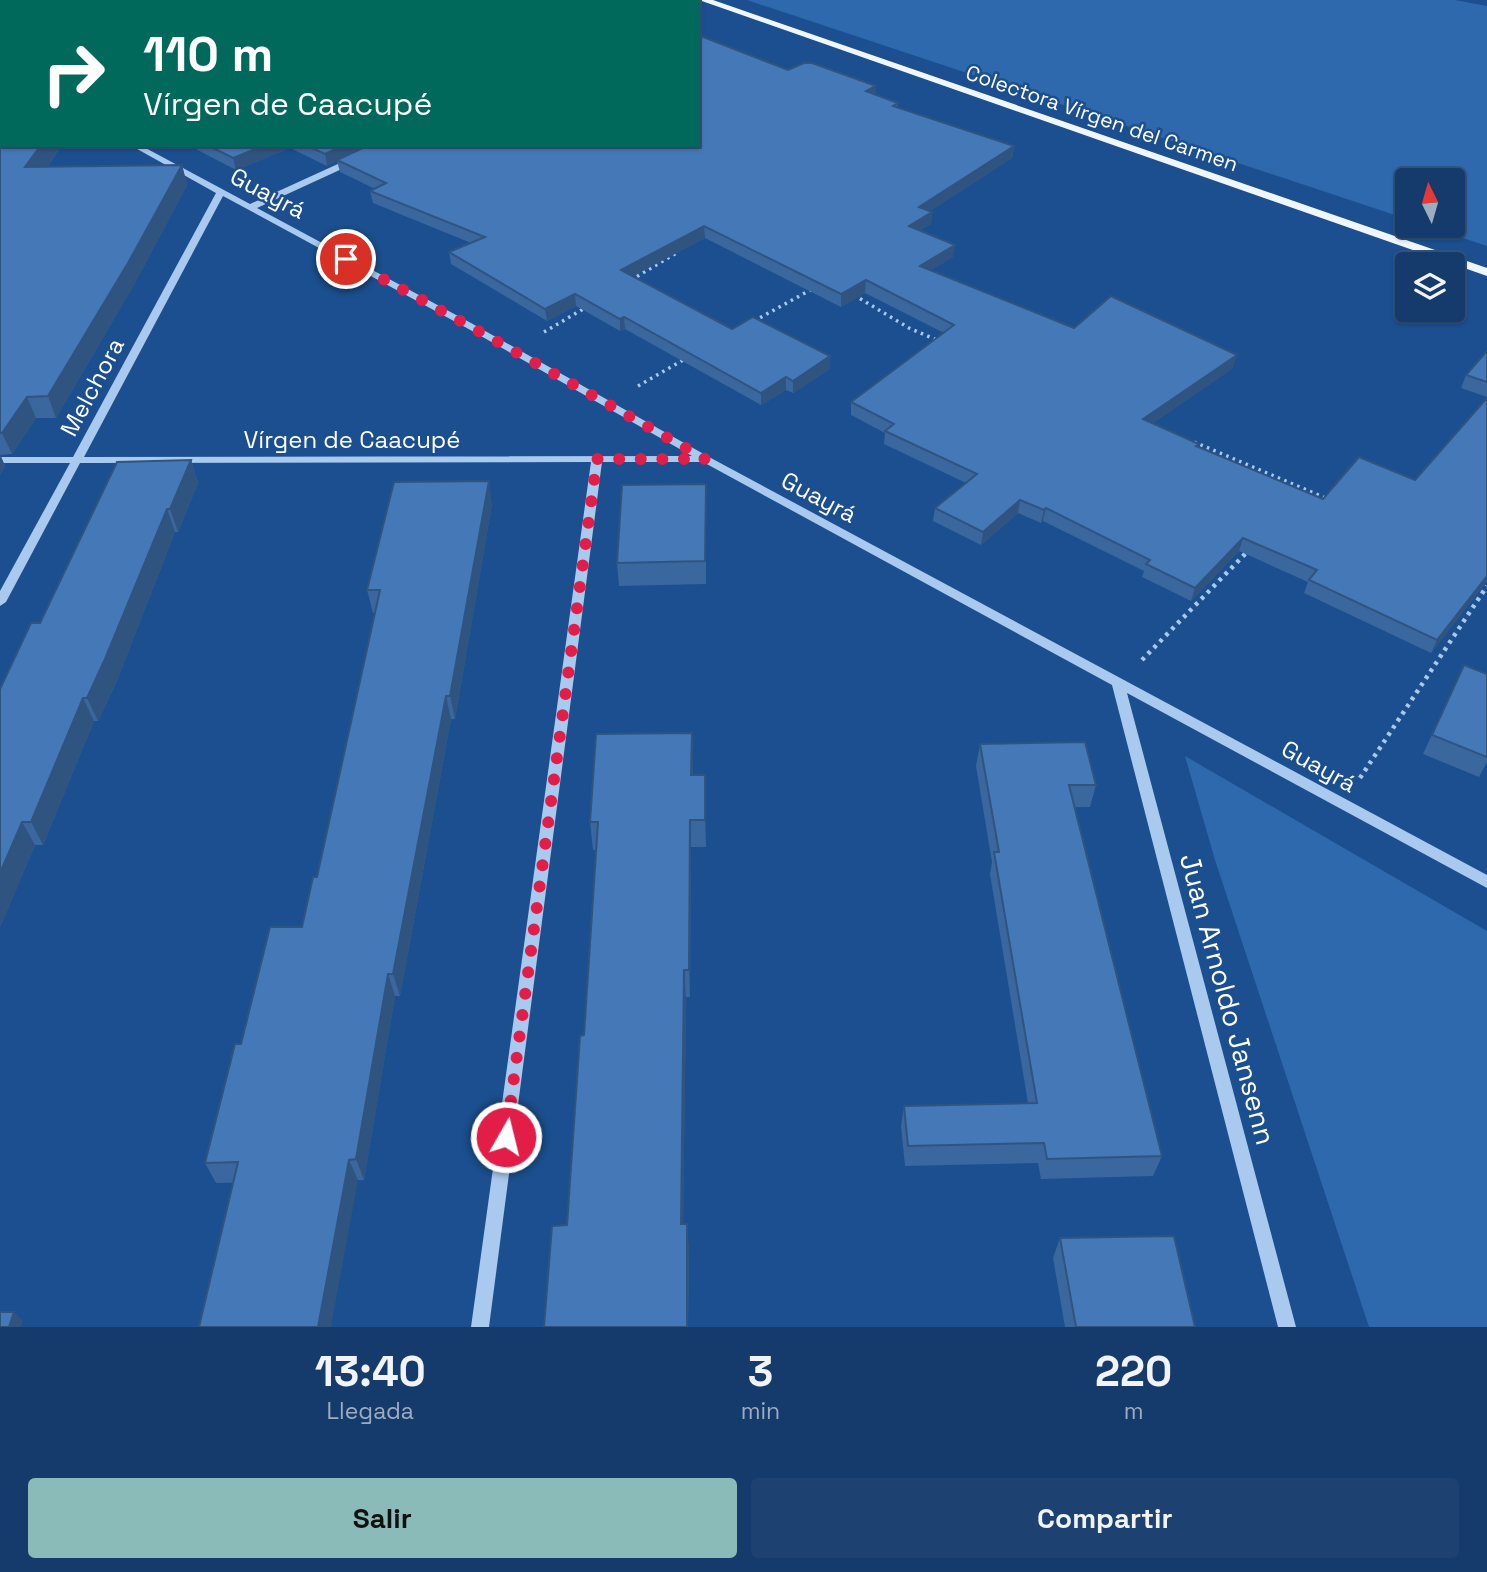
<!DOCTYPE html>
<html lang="es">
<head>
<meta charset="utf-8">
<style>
  :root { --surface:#143b6b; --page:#1d4271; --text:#f1f3f6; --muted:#9dadc1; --line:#33557e; --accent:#8bbbb9 }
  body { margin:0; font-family:"Space Grotesk",sans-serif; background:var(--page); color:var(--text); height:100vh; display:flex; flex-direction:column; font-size:26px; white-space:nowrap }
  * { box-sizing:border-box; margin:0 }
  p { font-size:23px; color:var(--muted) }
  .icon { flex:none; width:38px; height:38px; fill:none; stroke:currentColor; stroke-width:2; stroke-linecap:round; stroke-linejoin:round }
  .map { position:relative; height:1327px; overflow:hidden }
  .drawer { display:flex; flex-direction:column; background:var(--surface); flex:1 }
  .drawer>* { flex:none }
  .banner { position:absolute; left:0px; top:0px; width:700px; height:147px; box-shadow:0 2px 5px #0004,0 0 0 2px var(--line); background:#00695c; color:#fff; overflow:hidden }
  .needle { width:46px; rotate:355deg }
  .tools { position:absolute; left:1395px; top:168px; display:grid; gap:14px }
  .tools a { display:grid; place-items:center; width:70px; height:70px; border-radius:7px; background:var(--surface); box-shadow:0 2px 5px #0004,0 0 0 2px var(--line); font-size:35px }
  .pin { position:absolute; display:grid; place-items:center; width:60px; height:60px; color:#fff; margin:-30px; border:4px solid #fff; border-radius:50%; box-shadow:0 2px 7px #0007 }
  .me { position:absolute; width:77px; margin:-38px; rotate:8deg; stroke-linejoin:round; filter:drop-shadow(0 0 5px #0008) }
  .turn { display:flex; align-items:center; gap:24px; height:147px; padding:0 28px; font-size:32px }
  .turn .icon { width:91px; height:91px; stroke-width:2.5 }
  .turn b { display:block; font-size:49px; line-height:60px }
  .eta { display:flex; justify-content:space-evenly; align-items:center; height:119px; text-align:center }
  .eta b { font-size:42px; font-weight:700; line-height:49px }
  .cta { display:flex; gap:14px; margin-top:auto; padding:14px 28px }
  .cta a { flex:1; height:80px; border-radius:7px; background:var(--accent); color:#111; font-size:28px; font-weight:700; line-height:80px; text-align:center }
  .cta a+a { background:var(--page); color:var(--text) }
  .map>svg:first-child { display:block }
</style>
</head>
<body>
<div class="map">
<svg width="1487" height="1327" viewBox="0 0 1487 1327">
  <rect width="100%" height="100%" fill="#1b4f8f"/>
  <!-- green -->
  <g fill="#2e69ad">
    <polygon points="747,0 1455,0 1487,6 1487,246 1427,226 1452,226 1452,180 1407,180 1407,219"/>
    <polygon points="1185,756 1487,931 1487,1327 1369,1327 1215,860"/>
  </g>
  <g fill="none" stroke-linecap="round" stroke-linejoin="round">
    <!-- path-far2 -->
    <polyline stroke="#a9c9ee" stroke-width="2.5" stroke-dasharray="2 3.5" stroke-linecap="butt" points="427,0 431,2"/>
    <!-- path-far1 -->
    <g stroke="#a9c9ee" stroke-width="3.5" stroke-dasharray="2.5 4.5" stroke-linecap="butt">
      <polyline points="631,280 678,252"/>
      <polyline points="854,295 909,328 939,341"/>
      <polyline points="754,321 814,288"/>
      <polyline points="544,332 585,308"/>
      <polyline points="638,386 685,359"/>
      <polyline points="1194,442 1328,499"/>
    </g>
    <!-- path -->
    <g stroke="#a9c9ee" stroke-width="4.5" stroke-dasharray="3.5 5" stroke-linecap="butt">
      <polyline points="1142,660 1248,551"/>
      <polyline points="1360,778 1487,586"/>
    </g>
    <!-- minor -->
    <g fill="#a9c9ee" fill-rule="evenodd">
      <rect x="0" y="72" width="2" height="5"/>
      <path d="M 130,145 L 140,145 L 250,204 L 351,158 L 357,158 L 357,162 L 257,208 L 471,323 L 709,457 L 1487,875 L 1487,888 L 1127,693 L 1296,1327 L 1278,1327 L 1112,685 L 703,462 L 602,462 L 489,1327 L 471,1327 L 591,462 L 80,463 L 6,602 L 0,606 L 0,591 L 70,463 L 0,463 L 0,457 L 73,457 L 216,193 ZM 223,196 L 465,327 L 692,456 L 84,457 Z"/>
    </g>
    <!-- major -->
    <polygon fill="#f0f6ff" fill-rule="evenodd" points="699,0 713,0 1487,268 1487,276"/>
  </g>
  <!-- wall -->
  <g fill="#3a679d">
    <polygon points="788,70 876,95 898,103 897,107 1014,146 1012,158 930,211 932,212 931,224 921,230 953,257 931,270 1074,328 1233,368 1153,423 1198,446 1487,581 1431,653 1304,593 1308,582 1239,551 1191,601 1142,577 1144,571 1043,521 1041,523 1018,513 981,545 933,521 935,508 966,483 884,444 885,433 851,415 851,402 944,333 865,293 841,307 705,238 633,276 732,329 830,356 830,369 793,393 786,390 761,405 625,329 620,331 576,306 547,321 451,264 449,252 471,243 373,203 370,191 375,189 340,172 337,161 327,166 290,148 236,170 188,145 698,145"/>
    <polygon points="0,120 2,145 62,145 47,167 182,165 187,185 135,283 56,418 36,418 12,454 0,455 5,466 0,475"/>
    <polygon points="1487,351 1487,397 1461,388 1466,375"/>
    <polygon points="191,460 198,483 178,532 175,532 116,683 98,721 94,721 43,845 35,845 0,927 0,689 40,623"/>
    <polygon points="492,504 455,719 451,719 400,996 395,996 364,1180 216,1183 205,1163 241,1044 302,927 317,877 375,613 373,613 367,590"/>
    <polygon points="706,507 706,584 619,586 617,563"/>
    <polygon points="1464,665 1487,674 1487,762 1479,777 1423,754"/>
    <polygon points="692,733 693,775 705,775 706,802 706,847 691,847 690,997 686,997 683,1224 689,1247 688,1327 544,1327 567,1225 584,1035 596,850 593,850 590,822"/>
    <polygon points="980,744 1096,785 1090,807 1075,807 1162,1156 1153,1176 1041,1179 1038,1163 905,1166 901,1126 904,1106 1028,1103 990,874 992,862 976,766"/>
    <polygon points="1060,1238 1195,1327 1065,1327 1053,1258"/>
  </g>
  <!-- shaded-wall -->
  <g fill="#305480">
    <polygon points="876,86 876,97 866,91"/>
    <polygon points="41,145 62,145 33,186 25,167"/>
    <polygon points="266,145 289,145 290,148 236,170 233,158"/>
    <polygon points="344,145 372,145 327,166 325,154"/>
    <polygon points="1014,146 1012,158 918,219 919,207"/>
    <polygon points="182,165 187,185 135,283 56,418 48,396"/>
    <polygon points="932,212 931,224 908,238 909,226"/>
    <polygon points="704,226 705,238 622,282 621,270"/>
    <polygon points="955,245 953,257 918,278 920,266"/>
    <polygon points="866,280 865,293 841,307 841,294"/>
    <polygon points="575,294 576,306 547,321 545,309"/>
    <polygon points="624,317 625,329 620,331 620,319"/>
    <polygon points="1237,355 1233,368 1140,432 1143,419"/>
    <polygon points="830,356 830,369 793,393 793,381"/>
    <polygon points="786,377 786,390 761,405 761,393"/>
    <polygon points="27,397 36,418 12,454 2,433"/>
    <polygon points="0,454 5,466 0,475"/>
    <polygon points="191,460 198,483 178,532 170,509"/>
    <polygon points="489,481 492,504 455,719 450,696"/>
    <polygon points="1020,500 1018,513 981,545 983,532"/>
    <polygon points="1046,508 1043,521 1041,523 1044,510"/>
    <polygon points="167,509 175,532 116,683 98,721 87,698"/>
    <polygon points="1243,538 1239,551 1191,601 1195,588"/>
    <polygon points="1487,576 1487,581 1431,653 1437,640"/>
    <polygon points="446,696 451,719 400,996 393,974"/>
    <polygon points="83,698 94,721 43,845 31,822"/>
    <polygon points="692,733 693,761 692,802 691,775"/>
    <polygon points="705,775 706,802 706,847 705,820"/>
    <polygon points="690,820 691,847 690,997 689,970"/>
    <polygon points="22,822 35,845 0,927 0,873"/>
    <polygon points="684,970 686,997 683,1247 681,1224"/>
    <polygon points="388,974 395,996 364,1180 356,1159"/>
    <polygon points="349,1160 358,1180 331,1327 318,1327"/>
    <polygon points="687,1224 689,1247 688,1327 687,1327"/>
    <polygon points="14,1312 23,1321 21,1327 9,1327"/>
  </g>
  <!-- building -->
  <g fill="#4478b7" stroke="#305480" stroke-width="2">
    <polygon points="0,0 425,0 429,2 2,2 2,39 0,38"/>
    <polygon points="615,0 641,0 645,2 611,2"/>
    <polygon points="698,35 788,70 804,63 812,63 876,86 866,91 898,103 893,106 1014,146 919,207 932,212 909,226 955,245 920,266 1074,328 1111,296 1237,355 1143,419 1199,444 1196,446 1323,499 1359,457 1415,480 1487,398 1487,576 1437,640 1309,580 1317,570 1243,538 1195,588 1146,564 1150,560 1046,508 1044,510 1020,500 983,532 935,508 977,474 885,431 894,424 851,402 954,325 866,280 841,294 704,226 621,270 732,329 753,317 830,356 793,381 786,377 761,393 624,317 620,319 575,294 545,309 449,252 485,237 370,191 386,183 337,160 369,145 698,145"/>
    <polygon points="0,120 2,120 2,145 41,145 25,167 182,165 128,263 48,396 27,397 2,433 0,433"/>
    <polygon points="207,145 266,145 233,158"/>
    <polygon points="305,145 344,145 325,154"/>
    <polygon points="1487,351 1487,382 1466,375"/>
    <polygon points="191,460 170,509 167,509 105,659 87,698 83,698 31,822 22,822 0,873 0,689 31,623 40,623 117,462"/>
    <polygon points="489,481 450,696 446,696 393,974 388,974 356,1159 349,1160 318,1327 199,1327 238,1162 205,1163 235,1044 241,1044 270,927 302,927 313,877 317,877 380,590 367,590 394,482"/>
    <polygon points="706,484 705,561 617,563 622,485"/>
    <polygon points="1464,665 1487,674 1487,757 1432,735"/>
    <polygon points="692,733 691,775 705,775 705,820 690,820 689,970 684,970 681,1224 687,1224 687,1327 544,1327 552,1226 567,1225 580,1036 584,1035 598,822 590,822 596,734"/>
    <polygon points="1085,742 1096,785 1069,785 1162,1156 1047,1159 1044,1143 908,1146 904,1106 1037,1103 994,852 999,852 980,744"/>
    <polygon points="1174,1236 1195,1327 1076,1327 1060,1238"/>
    <polygon points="0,1312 14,1312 9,1327 0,1327"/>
  </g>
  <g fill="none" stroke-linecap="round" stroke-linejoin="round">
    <!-- route -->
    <polyline stroke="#e11d48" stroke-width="12" stroke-dasharray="0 21.6" points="346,259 468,325 705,459 597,459 506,1137"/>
  </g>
  <g text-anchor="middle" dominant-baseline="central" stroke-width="5" stroke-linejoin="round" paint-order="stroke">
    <!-- far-street labels -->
    <g font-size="21" fill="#fff" stroke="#1b4f8f">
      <text transform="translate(1102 118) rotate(19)">Colectora Vírgen del Carmen</text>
    </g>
    <!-- street labels -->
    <g font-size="24" fill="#fff" stroke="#1b4f8f">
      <text transform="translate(268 193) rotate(28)">Guayrá</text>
      <text transform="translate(92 387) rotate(-62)">Melchora</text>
      <text x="352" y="439">Vírgen de Caacupé</text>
      <text transform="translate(819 497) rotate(28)">Guayrá</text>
      <text transform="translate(1319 766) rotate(29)">Guayrá</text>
    </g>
    <!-- near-street labels -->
    <g font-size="28" fill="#fff" stroke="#1b4f8f">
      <text transform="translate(1228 999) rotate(75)">Juan Arnoldo Jansenn</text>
    </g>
  </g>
</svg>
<div class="tools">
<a><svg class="needle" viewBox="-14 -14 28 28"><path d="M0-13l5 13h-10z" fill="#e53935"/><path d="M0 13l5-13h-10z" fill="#9dadc1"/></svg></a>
<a><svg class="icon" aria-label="layers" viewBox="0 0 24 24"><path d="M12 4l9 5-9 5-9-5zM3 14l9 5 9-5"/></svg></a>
</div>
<div class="pin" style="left:346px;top:259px;background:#d93025"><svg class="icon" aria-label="arrive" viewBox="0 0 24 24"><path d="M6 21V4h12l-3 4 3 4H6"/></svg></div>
<svg class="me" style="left:506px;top:1137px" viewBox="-20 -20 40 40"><circle r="17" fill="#e11d48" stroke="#fff" stroke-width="3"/><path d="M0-11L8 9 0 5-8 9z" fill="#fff"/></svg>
<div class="banner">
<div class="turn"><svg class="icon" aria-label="right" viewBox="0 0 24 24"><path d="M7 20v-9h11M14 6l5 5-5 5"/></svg><div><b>110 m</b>Vírgen de Caacupé</div></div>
</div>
</div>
<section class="drawer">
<div class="eta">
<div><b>13:40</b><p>Llegada</p></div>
<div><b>3</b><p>min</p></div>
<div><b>220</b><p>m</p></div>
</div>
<div class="cta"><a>Salir</a><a>Compartir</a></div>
</section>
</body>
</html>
